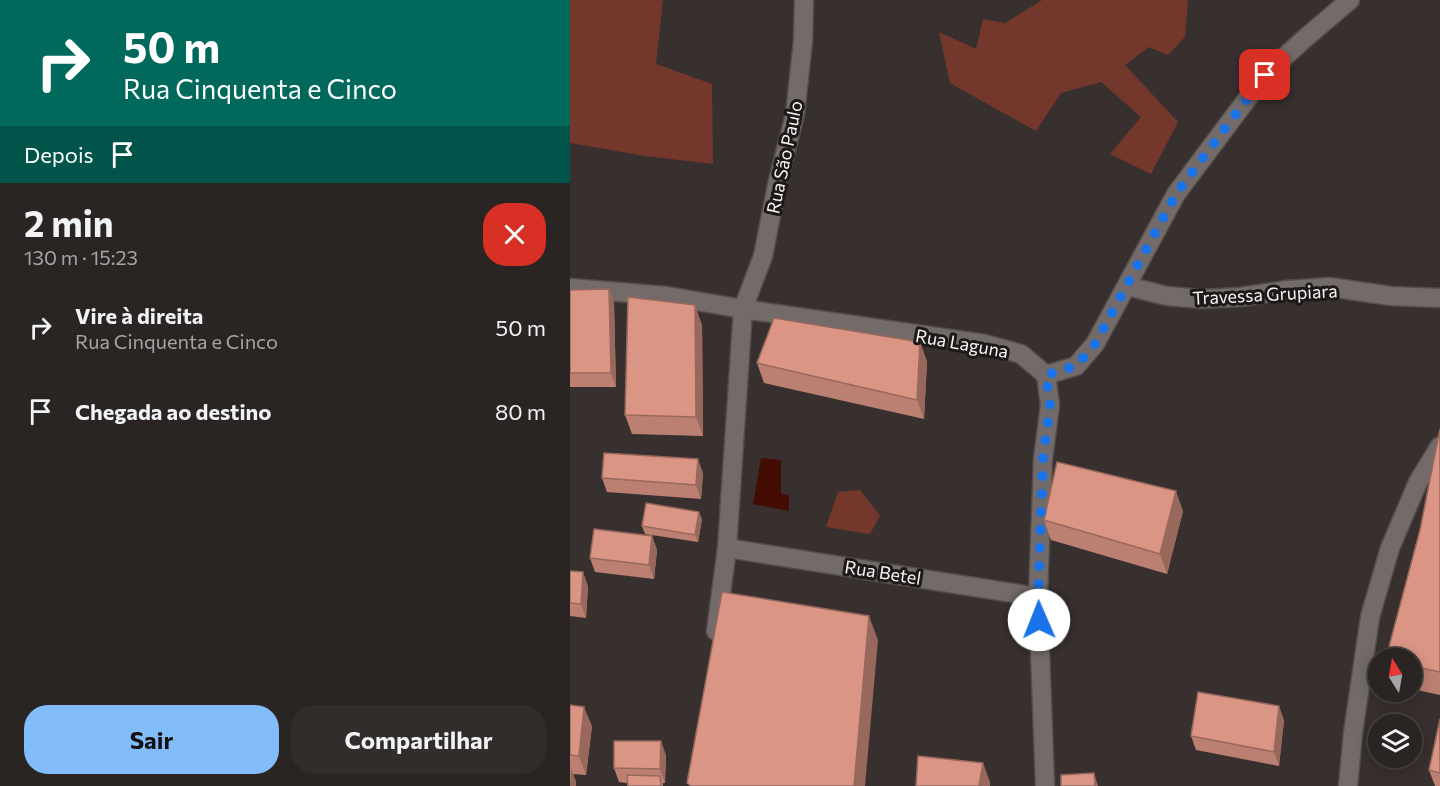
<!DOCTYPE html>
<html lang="pt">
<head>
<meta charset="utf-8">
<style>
  :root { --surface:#2a2423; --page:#322c2b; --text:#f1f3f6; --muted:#a5a4a6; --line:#464141; --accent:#83bcfb }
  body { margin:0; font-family:Commissioner,sans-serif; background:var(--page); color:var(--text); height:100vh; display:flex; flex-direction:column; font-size:22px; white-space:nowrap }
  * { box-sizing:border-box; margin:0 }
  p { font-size:20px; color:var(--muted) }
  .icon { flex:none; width:33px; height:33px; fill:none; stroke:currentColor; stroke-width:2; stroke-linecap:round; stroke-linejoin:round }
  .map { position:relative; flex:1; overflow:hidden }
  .sheet { display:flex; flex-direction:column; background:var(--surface); width:570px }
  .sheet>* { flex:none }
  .banner { background:#00695c; color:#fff; overflow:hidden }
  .needle { width:39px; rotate:349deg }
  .tools { position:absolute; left:798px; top:648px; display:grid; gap:12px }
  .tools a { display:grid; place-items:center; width:54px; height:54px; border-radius:50%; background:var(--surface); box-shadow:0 3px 15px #0003,0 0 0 2px var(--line); font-size:30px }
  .pin { position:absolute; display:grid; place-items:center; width:51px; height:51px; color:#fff; margin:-26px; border-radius:12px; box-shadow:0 3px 9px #0006 }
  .me { position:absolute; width:66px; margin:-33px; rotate:359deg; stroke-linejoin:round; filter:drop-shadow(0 0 4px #0008) }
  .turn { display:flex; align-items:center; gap:21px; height:126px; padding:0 24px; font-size:27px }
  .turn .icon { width:78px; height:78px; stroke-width:2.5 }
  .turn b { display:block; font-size:42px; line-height:51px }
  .then { display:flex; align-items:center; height:57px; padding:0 24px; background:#0003; gap:12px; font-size:22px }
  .round { display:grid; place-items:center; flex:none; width:63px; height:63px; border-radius:24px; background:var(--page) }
  .summary { display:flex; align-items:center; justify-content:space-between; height:102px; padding:0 24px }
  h1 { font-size:36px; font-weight:700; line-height:45px }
  .button { display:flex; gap:12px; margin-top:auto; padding:12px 24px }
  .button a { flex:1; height:69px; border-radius:24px; background:var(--accent); color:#111; font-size:24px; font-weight:700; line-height:69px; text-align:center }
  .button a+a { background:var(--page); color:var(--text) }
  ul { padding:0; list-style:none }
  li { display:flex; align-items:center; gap:18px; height:84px; padding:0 24px }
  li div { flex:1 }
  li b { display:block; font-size:22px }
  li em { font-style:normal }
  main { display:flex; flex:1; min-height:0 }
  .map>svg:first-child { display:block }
</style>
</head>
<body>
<main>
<section class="sheet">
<div class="banner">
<div class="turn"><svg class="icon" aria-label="right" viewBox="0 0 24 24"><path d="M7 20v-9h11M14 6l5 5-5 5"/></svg><div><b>50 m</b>Rua Cinquenta e Cinco</div></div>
<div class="then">Depois<svg class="icon" aria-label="arrive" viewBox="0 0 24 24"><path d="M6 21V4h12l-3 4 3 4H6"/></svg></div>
</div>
<div class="summary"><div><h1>2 min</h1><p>130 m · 15:23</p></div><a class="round" style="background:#d93025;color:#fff"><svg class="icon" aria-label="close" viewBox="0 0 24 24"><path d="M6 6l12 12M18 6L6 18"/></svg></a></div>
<ul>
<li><svg class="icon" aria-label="right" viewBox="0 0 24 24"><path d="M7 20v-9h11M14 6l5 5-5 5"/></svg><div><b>Vire à direita</b><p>Rua Cinquenta e Cinco</p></div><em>50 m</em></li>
<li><svg class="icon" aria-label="arrive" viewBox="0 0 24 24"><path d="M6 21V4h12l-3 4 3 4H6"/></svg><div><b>Chegada ao destino</b></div><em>80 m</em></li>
</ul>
<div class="button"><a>Sair</a><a>Compartilhar</a></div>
</section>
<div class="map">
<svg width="870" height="786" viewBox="0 0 870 786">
  <rect width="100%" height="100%" fill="#38302f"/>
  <!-- green -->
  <g fill="#73382b">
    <polygon points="0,0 93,0 86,64 142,84 143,164 75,156 0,143"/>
    <polygon points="472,0 618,0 615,37 598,55 579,47 555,65 608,122 581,174 540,154 571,117 531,82 491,93 466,131 380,83 369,32 406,49 413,19 435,23"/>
    <polygon points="290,490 310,516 300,534 256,527 268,492"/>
  </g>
  <!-- water -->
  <polygon fill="#440c02" points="191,458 211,460 211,494 219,495 219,511 183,504"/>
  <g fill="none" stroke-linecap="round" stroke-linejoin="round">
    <!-- lane casing -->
    <g stroke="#534d4c" stroke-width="21">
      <polyline id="lane" points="778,786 783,733 800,617 820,548 848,482 870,446"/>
    </g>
    <!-- street casing -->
    <g stroke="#534d4c" stroke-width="21">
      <g id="street">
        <polyline points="557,286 597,296 631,299 670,297 717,290 759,287 821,296 870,298"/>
        <polyline points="0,288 97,296 173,309 415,344 451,354 476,375 480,405 473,459 468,597 475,786"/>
        <polyline points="476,375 506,366 525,344 606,194 695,75 733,40 780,0"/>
        <polyline points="157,548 468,597"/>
        <polyline points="146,631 157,548 173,309 193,256 207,185 225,114 233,41 234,0"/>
      </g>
    </g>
    <!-- lane -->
    <use href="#lane" stroke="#736b69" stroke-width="18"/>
    <!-- street -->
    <use href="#street" stroke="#736b69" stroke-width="18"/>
  </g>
  <!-- wall -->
  <g fill="#bb8072">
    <polygon points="39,289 44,303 46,387 0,387 0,290"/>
    <polygon points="132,325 133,436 62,434 55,415"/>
    <polygon points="357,361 354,419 194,383 187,363"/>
    <polygon points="870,429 870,695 842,689 842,658 850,530"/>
    <polygon points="133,473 131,499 37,492 32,478"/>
    <polygon points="613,511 597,574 481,540 474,520"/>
    <polygon points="132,519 128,542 75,534 72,526"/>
    <polygon points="82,536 87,550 84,579 25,572 20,558"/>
    <polygon points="0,571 18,586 16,618 0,616"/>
    <polygon points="0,705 22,726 16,775 3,774 6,782 0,786"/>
    <polygon points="870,719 870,786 865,786 859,770"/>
    <polygon points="714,720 709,766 626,750 621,736"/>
    <polygon points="96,755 95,783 93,783 93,786 58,786 57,783 49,782 44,768"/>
  </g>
  <!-- shaded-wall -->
  <g fill="#99685d">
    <polygon points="39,289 44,303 46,387 41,373"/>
    <polygon points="125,305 132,325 133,436 126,417"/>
    <polygon points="350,342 357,361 354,419 347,400"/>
    <polygon points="128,459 133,473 131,499 126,485"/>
    <polygon points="606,491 613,511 597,574 590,554"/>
    <polygon points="129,512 132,519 128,542 125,535"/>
    <polygon points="82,536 87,550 84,579 79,565"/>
    <polygon points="13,572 18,586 16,618 11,604"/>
    <polygon points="299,616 308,640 295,786 284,786"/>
    <polygon points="709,706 714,720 709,766 704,752"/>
    <polygon points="14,707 22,726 16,775 9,756"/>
    <polygon points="91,741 96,755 95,783 90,769"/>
    <polygon points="413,763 420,782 420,786 409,786"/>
    <polygon points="1,768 6,782 6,786 0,786"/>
    <polygon points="524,773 528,786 525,786"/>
  </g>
  <!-- building -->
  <g fill="#da9585" stroke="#99685d" stroke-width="1.5">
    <polygon points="39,289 41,373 0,373 0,290"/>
    <polygon points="58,297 125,305 126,417 55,415"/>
    <polygon points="204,318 350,342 347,400 187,363"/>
    <polygon points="870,429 870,672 842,666 842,658 816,658 850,530"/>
    <polygon points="34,453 128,459 126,485 32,478"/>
    <polygon points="487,462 606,491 590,554 474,520"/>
    <polygon points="76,503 129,512 125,535 72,526"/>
    <polygon points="24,529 82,536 79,565 20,558"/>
    <polygon points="0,571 13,572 11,604 0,603"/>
    <polygon points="152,592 299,616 284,786 121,786 117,783"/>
    <polygon points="628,692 709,706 704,752 621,736"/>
    <polygon points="0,705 14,707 9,756 0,755"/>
    <polygon points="870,719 870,773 859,770"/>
    <polygon points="44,741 91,741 90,769 44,768"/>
    <polygon points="348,756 413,763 409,786 346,786"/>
    <polygon points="524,773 525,786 491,786 491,775"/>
    <polygon points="57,775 90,776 91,786 58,786"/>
  </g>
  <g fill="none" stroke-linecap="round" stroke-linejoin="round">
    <!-- route -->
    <polyline stroke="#1a73e8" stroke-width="10" stroke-dasharray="0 18" points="469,620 468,597 473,459 480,405 476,375 506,366 525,344 606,194 695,75"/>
  </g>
  <g text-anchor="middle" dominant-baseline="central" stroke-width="6" stroke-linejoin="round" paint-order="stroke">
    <!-- street labels -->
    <g font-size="18" fill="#f8f3f2" stroke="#1c1918">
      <text transform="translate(214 157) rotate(-78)">Rua São Paulo</text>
      <text transform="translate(695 294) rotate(-3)">Travessa Grupiara</text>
      <text transform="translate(392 343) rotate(10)">Rua Laguna</text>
      <text transform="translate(313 572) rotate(9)">Rua Betel</text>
    </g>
  </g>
</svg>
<div class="tools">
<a><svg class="needle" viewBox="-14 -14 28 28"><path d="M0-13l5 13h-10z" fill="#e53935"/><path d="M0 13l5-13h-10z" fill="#a5a4a6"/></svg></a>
<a><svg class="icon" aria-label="layers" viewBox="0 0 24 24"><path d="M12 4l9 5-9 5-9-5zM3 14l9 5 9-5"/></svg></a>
</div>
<div class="pin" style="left:695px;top:75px;background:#d93025"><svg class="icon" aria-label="arrive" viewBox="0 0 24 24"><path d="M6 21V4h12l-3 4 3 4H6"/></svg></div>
<svg class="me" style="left:469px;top:620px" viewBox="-20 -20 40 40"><circle r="19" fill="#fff"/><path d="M0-13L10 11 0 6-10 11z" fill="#1a73e8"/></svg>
</div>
</main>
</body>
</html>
